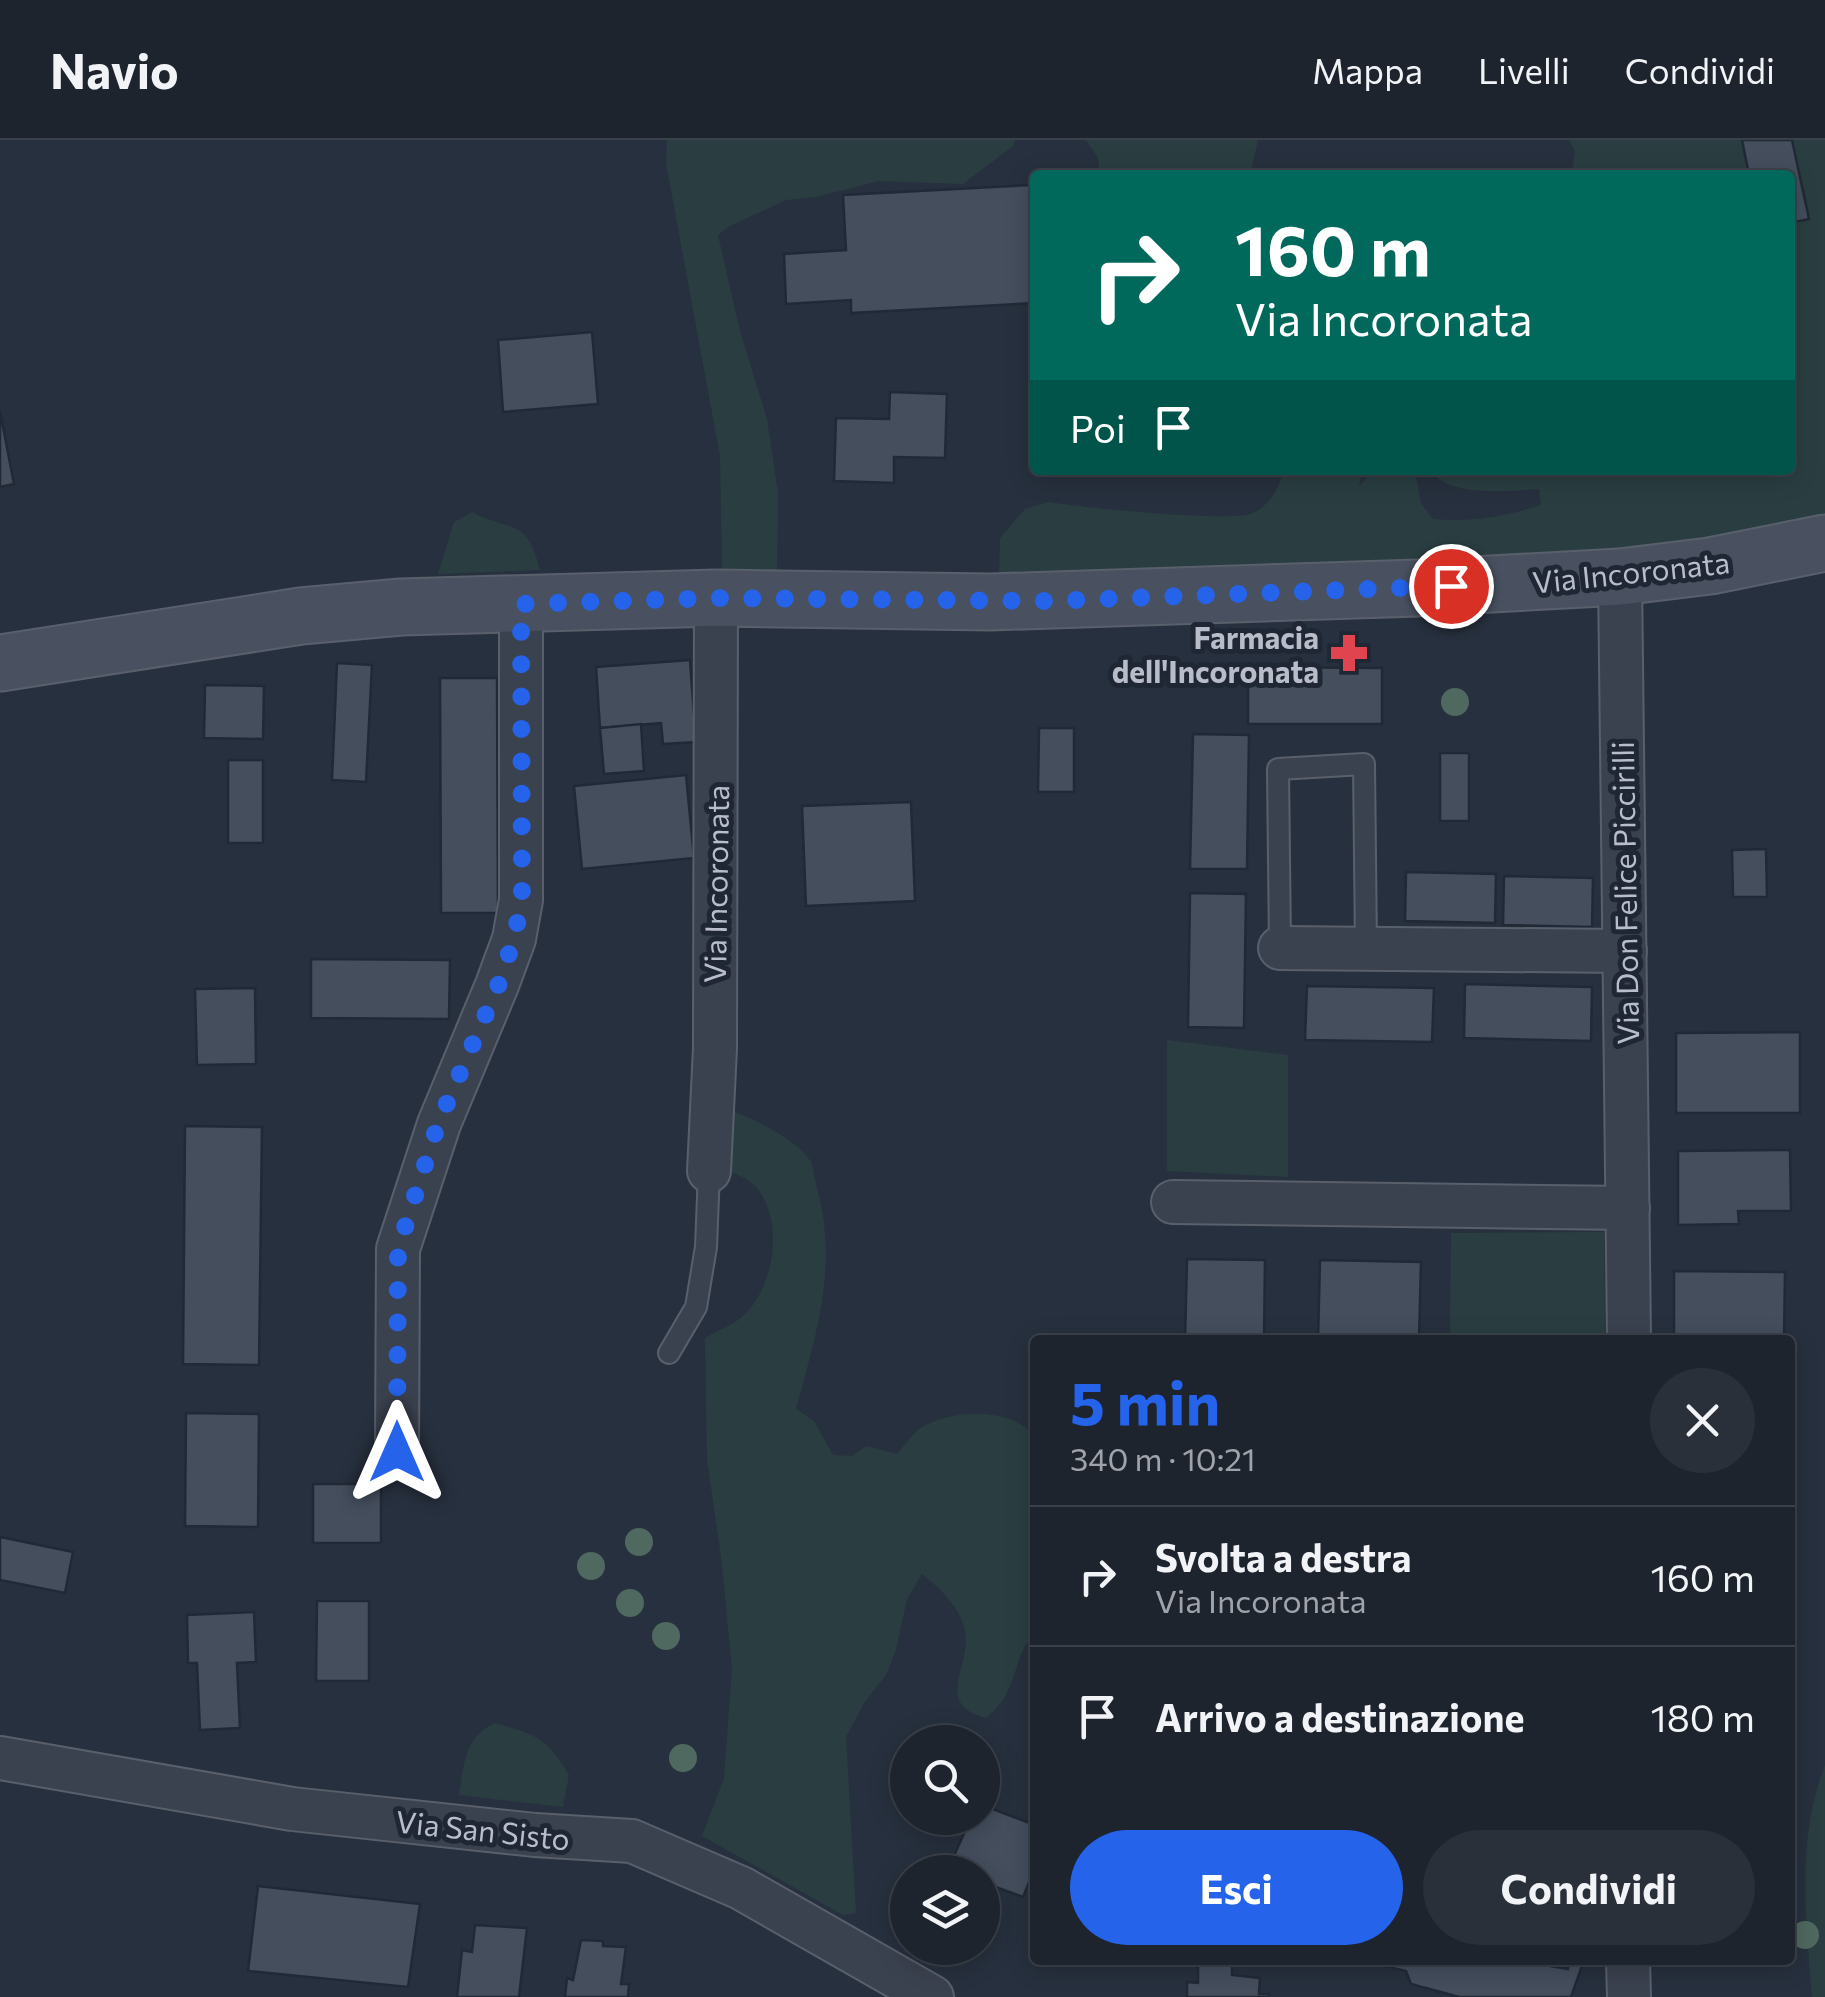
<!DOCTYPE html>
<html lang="it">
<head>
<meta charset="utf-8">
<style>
  :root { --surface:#1d242e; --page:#2a303a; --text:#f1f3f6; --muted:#a0a4aa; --line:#3b414a; --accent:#2563eb }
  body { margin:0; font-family:Commissioner,sans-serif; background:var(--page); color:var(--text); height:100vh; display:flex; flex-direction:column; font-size:38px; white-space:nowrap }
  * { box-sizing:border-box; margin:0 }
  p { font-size:32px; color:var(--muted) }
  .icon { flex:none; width:55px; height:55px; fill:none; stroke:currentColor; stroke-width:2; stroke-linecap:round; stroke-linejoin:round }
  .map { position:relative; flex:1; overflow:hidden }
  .panel { position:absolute; left:1030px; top:1195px; width:765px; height:630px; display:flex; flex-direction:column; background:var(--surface); border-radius:10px; box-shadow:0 5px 25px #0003,0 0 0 2px var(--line) }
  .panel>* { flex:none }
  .guide { position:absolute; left:1030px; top:30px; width:765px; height:305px; border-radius:10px; box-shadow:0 5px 25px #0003,0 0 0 2px var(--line); background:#00695c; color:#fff; overflow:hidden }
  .fabs { position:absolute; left:890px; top:1585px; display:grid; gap:20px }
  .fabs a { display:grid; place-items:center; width:110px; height:110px; border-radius:50%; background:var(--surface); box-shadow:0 5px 25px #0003,0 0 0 2px var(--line); font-size:50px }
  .pin { position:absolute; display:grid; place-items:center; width:85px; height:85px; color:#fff; margin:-42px; border:5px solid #fff; border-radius:50%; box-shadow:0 2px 10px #0007 }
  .me { position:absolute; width:110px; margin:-55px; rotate:0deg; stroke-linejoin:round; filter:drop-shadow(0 0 8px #0008) }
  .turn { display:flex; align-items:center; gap:35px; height:210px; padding:0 40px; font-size:45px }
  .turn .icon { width:130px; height:130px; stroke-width:2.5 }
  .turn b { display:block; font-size:70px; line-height:85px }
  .then { display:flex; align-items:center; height:95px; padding:0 40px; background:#0003; gap:20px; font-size:38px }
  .round { display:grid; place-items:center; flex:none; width:105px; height:105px; border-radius:52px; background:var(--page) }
  .headline { display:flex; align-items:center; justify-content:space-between; height:170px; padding:0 40px }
  h1 { font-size:60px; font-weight:700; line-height:75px; color:var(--accent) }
  .button { display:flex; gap:20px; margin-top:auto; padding:20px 40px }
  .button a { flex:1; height:115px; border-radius:60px; background:var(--accent); color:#fff; font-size:40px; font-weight:700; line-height:115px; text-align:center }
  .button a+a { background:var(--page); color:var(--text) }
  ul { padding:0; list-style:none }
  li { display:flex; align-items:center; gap:30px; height:140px; padding:0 40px; border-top:2px solid var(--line) }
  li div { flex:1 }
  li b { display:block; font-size:38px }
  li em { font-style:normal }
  header { display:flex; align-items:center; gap:60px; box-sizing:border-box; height:140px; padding:0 50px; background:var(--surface); border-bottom:2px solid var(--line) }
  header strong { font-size:48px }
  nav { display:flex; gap:55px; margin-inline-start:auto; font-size:35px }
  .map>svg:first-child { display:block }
</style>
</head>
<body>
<header>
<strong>Navio</strong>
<nav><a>Mappa</a><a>Livelli</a><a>Condividi</a></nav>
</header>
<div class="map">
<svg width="1825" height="1857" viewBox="0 0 1825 1857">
  <rect width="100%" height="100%" fill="#27303e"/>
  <!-- green -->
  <g fill="#2a3e41">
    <polygon points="667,0 1015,0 1013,6 963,44 879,41 816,57 786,60 730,86 718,95 740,191 767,279 778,353 777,435 722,429 720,316 666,23"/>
    <polygon points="1086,0 1258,0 1250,35 1100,35 1098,18"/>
    <path d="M 1569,0 L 1825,0 L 1825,384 L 1600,420 L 999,436 L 1000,398 L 1025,369 L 1048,362 C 1078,367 1233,383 1253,373 C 1270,365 1280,348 1283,330 L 1362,330 L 1359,346 L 1375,330 L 1415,330 L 1421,363 L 1433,379 C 1473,382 1503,377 1541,365 L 1539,349 C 1512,351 1445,358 1432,330 L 1790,330 L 1790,35 L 1572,35 L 1575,11 Z"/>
    <path d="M 472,372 C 512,393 526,376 540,430 L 438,434 L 454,382 Z"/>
    <polygon points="1167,900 1288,915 1288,1037 1167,1031"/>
    <path d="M 720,966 C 745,975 798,998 811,1022 C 814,1028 814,1037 816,1044 C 839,1124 817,1192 796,1269 L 814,1281 L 833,1315 L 852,1316 L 866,1306 L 897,1314 C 905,1305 914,1291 924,1286 C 957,1269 1008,1268 1035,1295 L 1035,1492 C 1009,1522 1021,1550 986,1578 C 932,1563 972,1528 965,1491 C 961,1468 939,1447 922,1434 L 907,1459 L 896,1510 L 886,1535 L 864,1563 L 846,1597 L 856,1773 L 843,1775 L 702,1696 L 724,1638 L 732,1528 L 721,1416 L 707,1320 L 705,1198 C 718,1190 736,1184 746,1173 C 775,1143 784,1080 756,1047 C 748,1038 733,1033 722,1027 Z"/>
    <polygon points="1604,1092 1605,1200 1450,1200 1451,1093"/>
    <path d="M 495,1583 C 537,1595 546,1597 569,1635 L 563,1667 L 459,1655 C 464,1625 464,1597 495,1583 Z"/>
    <path d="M 1825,1625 L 1825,1857 L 1812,1857 C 1806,1781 1796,1699 1825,1625 Z"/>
  </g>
  <!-- building -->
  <g fill="#444e5d" stroke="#222936" stroke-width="2.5">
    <polygon points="1742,0 1792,0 1809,79 1790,83 1790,35 1749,35"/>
    <polygon points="1030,45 1035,163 851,173 851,160 786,164 784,114 846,110 843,55"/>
    <polygon points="592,192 598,264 503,272 498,200"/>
    <polygon points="890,252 947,254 945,318 894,317 894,343 834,341 836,278 889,279"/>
    <polygon points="0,271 14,344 0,347"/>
    <polygon points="690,520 696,602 663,604 661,583 600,588 596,527"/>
    <polygon points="337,523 372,525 366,642 332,640"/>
    <polygon points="1248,527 1382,528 1382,584 1248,584"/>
    <polygon points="440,538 497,538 498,773 441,773"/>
    <polygon points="205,545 264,546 263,599 204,598"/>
    <polygon points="641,584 644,631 604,634 600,588"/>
    <polygon points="1039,588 1074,588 1074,652 1038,652"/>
    <polygon points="1193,594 1249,595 1247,729 1190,729"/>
    <rect x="1440" y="613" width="29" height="68"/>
    <rect x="228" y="620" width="35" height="83"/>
    <polygon points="686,635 694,718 582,729 574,646"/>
    <polygon points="911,662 915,761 806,766 802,666"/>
    <polygon points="1766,709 1767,757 1733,757 1732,710"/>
    <polygon points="1406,732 1496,734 1495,783 1405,781"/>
    <polygon points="1504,736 1593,738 1592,787 1503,785"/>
    <polygon points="1190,753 1246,754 1244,888 1188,887"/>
    <polygon points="311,819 450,820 449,879 311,878"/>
    <polygon points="1465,844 1592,847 1591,901 1464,898"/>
    <polygon points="1307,846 1434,848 1432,902 1305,900"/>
    <polygon points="255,848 256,924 197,925 195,849"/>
    <polygon points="1800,892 1800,973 1676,973 1676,893"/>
    <polygon points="185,986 262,987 259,1225 183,1224"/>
    <polygon points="1790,1010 1791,1071 1738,1071 1739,1084 1678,1085 1678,1011"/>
    <polygon points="1187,1119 1265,1120 1264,1200 1185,1200"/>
    <polygon points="1320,1120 1421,1122 1419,1200 1318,1200"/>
    <polygon points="1674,1131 1785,1132 1784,1200 1674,1200"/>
    <polygon points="186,1273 259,1274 258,1387 185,1386"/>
    <rect x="313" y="1344" width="68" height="59"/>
    <polygon points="0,1397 73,1412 65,1453 0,1440"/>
    <polygon points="317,1461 369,1461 369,1541 316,1541"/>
    <polygon points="254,1472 256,1522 237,1523 240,1588 200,1590 197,1523 188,1523 187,1475"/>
    <polygon points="982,1665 1035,1685 1035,1728 1023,1757 982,1742 982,1732 957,1732 948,1729 971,1678 982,1678"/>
    <polygon points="258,1746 420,1764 408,1847 248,1831"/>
    <polygon points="475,1785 527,1788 519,1857 457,1857 462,1810 472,1812"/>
    <polygon points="581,1800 603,1801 603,1806 626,1807 621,1844 629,1844 628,1857 565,1857 567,1838 573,1840"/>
    <polygon points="1360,1820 1511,1820 1528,1824 1529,1820 1544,1820 1544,1825 1568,1829 1570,1820 1584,1820 1571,1857 1459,1857 1411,1844 1406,1831"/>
    <polygon points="1198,1822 1232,1824 1232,1835 1260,1838 1259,1854 1269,1854 1269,1857 1187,1857 1187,1842 1198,1843"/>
  </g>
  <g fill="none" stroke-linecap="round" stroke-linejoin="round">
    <!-- lane casing -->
    <g stroke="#59606c" stroke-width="24">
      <g id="lane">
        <polyline points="1280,808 1278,629 1364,624 1366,809"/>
        <polyline points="669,1213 696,1167 706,1107 709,1031"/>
      </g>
    </g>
    <!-- street casing -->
    <g stroke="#59606c" stroke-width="46">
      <g id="street">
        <polyline points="1620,437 1629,1200"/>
        <polyline points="1280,808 1625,811"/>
        <polyline points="709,1031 715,908 716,458"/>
        <polyline points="1173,1062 1628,1068"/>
        <polyline points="397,1312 398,1109 439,984 497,845 514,799 521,760 521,464"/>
        <polyline points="0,1618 292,1669 535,1695 632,1701 741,1748 932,1857"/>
        <polyline points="1628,1820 1629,1857"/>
      </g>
    </g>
    <!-- secondary casing -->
    <g stroke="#59606c" stroke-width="59">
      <polyline id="secondary" points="0,523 301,476 401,467 716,458 990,462 1418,448 1620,437 1710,426 1825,403"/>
    </g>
    <!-- lane -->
    <use href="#lane" stroke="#3b424f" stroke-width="20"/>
    <!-- street -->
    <use href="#street" stroke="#3b424f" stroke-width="42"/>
    <!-- secondary -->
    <use href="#secondary" stroke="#495161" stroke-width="55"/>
  </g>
  <!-- trees -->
  <g fill="#4f6960">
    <circle cx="1455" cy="562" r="14"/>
    <circle cx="639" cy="1402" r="14"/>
    <circle cx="591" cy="1426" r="14"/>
    <circle cx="630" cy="1463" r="14"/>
    <circle cx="666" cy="1496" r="14"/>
    <circle cx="683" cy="1618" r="14"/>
    <circle cx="1805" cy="1795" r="14"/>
  </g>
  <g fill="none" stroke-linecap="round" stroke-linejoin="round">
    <!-- route -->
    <polyline stroke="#2563eb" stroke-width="18" stroke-dasharray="0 32.4" points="397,1312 398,1109 438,984 498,846 514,799 522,760 521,464 716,458 1048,461 1451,446"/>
  </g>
  <!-- icons -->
  <defs>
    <g id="pharmacy-bare" transform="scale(3)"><path d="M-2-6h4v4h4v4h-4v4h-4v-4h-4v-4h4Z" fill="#e0444e" stroke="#202734" stroke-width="2.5" paint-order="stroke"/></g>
  </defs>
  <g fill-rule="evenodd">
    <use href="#pharmacy-bare" x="1349" y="513"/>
  </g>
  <g text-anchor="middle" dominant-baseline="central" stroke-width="10" stroke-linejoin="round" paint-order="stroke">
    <!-- street labels -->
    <g font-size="30" fill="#b8bdc9" stroke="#202734">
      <text transform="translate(1631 431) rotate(-6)">Via Incoronata</text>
      <text transform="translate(715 744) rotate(-89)">Via Incoronata</text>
      <text transform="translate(1624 753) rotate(-91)">Via Don Felice Piccirilli</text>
      <text transform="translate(483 1689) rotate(6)">Via San Sisto</text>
    </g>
    <!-- poi labels -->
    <g font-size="30" font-weight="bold" fill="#b8bdc9" stroke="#202734" text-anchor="end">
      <text x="1319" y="496">Farmacia<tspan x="1319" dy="34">dell'Incoronata</tspan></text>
    </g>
  </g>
</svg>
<div class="fabs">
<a><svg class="icon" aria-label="search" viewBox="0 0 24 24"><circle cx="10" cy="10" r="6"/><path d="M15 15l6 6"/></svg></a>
<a><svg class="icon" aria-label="layers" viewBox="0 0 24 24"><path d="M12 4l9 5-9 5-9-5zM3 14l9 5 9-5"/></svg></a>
</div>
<div class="pin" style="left:1451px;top:446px;background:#d93025"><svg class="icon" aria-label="arrive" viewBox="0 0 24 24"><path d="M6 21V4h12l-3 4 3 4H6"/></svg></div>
<svg class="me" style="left:397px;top:1312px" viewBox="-20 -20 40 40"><path d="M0-17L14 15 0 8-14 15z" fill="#2563eb" stroke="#fff" stroke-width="4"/></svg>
<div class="guide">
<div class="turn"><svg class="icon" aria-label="right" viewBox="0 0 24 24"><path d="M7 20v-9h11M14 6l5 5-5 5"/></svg><div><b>160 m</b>Via Incoronata</div></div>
<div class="then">Poi<svg class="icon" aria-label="arrive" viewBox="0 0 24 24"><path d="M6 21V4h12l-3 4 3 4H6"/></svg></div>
</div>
<section class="panel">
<div class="headline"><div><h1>5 min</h1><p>340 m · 10:21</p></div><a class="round"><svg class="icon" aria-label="close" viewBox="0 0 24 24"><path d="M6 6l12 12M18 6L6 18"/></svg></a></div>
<ul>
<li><svg class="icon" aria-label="right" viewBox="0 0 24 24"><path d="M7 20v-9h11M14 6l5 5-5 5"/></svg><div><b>Svolta a destra</b><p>Via Incoronata</p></div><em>160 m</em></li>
<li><svg class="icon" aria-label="arrive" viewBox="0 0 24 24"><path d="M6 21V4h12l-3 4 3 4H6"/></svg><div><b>Arrivo a destinazione</b></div><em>180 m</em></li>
</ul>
<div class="button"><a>Esci</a><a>Condividi</a></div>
</section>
</div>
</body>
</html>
